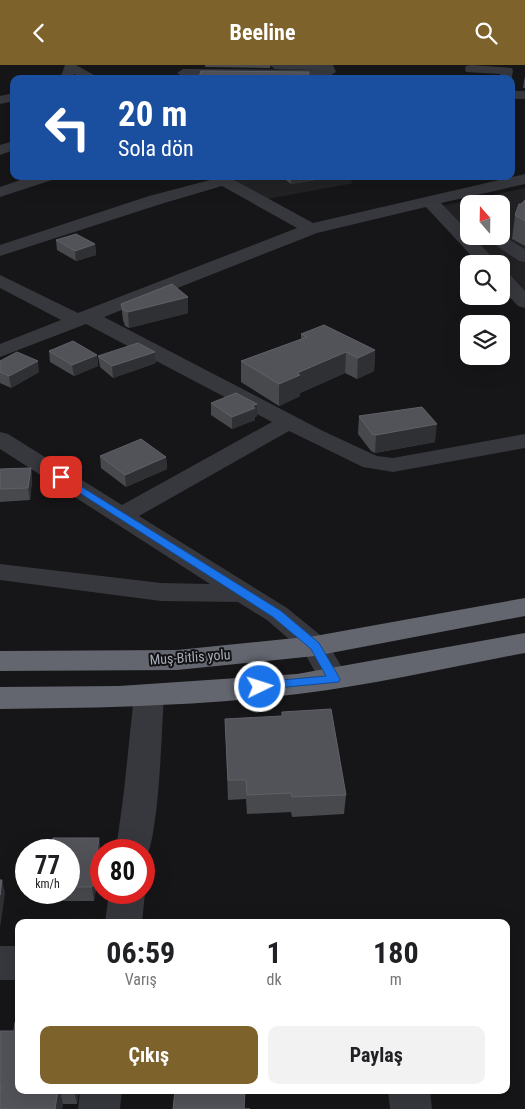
<!DOCTYPE html>
<html lang="tr">
<head>
<meta charset="utf-8">
<style>
  :root { --surface:#fff; --page:#f2f2f2; --text:#202124; --muted:#757577; --accent:#7e622b }
  body { margin:0; font-family:"Roboto Condensed",sans-serif; background:var(--page); color:var(--text); height:100vh; display:flex; flex-direction:column; font-size:19px; white-space:nowrap }
  * { box-sizing:border-box; margin:0 }
  p { font-size:16px; color:var(--muted) }
  .icon { flex:none; width:28px; height:28px; fill:none; stroke:currentColor; stroke-width:2; stroke-linecap:round; stroke-linejoin:round }
  .map { position:relative; flex:1; overflow:hidden }
  .side { position:absolute; left:15px; top:854px; width:495px; height:175px; display:flex; flex-direction:column; background:var(--surface); border-radius:10px; box-shadow:0 5px 20px #0002 }
  .side>* { flex:none }
  .guide { position:absolute; left:10px; top:10px; width:505px; height:105px; border-radius:10px; box-shadow:0 5px 20px #0002; background:#1a4fa0; color:#fff; overflow:hidden }
  .needle { width:32px; rotate:340deg }
  .buttons { position:absolute; left:460px; top:130px; display:grid; gap:10px }
  .buttons a { display:grid; place-items:center; width:50px; height:50px; border-radius:10px; background:var(--surface); box-shadow:0 5px 20px #0002; font-size:25px }
  .speed { position:absolute; left:15px; top:774px; display:flex; gap:10px; font-size:25px; font-weight:700; text-align:center }
  .speed>* { display:grid; place-content:center; width:65px; height:65px; border-radius:50%; background:var(--surface); box-shadow:0 5px 20px #0002; line-height:1 }
  .speed small { font-size:12px; font-weight:400 }
  .speed .limit { border:8px solid #d22; background:#fff; color:#111 }
  .pin { position:absolute; display:grid; place-items:center; width:42px; height:42px; color:#fff; margin:-21px; border-radius:10px; box-shadow:0 2px 8px #0006 }
  .me { position:absolute; width:55px; margin:-28px; rotate:86deg; stroke-linejoin:round; filter:drop-shadow(0 0 4px #0008) }
  .turn { display:flex; align-items:center; gap:18px; height:105px; padding:0 25px; font-size:22px }
  .turn .icon { width:65px; height:65px; stroke-width:2.5 }
  .turn b { display:block; font-size:35px; line-height:42px }
  .eta { display:flex; justify-content:space-evenly; align-items:center; height:85px; text-align:center }
  .eta b { font-size:30px; font-weight:700; line-height:35px }
  .primary-button { display:flex; gap:10px; margin-top:auto; padding:10px 25px }
  .primary-button a { flex:1; height:58px; border-radius:10px; background:var(--accent); color:#fff; font-size:20px; font-weight:700; line-height:58px; text-align:center }
  .primary-button a+a { background:var(--page); color:var(--text) }
  header { display:flex; justify-content:space-between; align-items:center; height:65px; padding:0 25px; background:var(--accent); color:#fff; font-size:22px; font-weight:700 }
  .map>svg:first-child { display:block }
</style>
</head>
<body>
<header><svg class="icon" aria-label="back" viewBox="0 0 24 24"><path d="M15 5l-7 7 7 7"/></svg>Beeline<svg class="icon" aria-label="search" viewBox="0 0 24 24"><circle cx="10" cy="10" r="6"/><path d="M15 15l6 6"/></svg></header>
<div class="map">
<svg width="525" height="1044" viewBox="0 0 525 1044">
  <rect width="100%" height="100%" fill="#161618"/>
  <!-- built -->
  <g fill="#222225">
    <polygon points="228,111 344,111 354,118 267,134"/>
    <polygon points="525,123 525,228 501,204 501,199 497,199 471,171 501,171 501,139 469,139 469,169 442,141"/>
  </g>
  <g fill="none" stroke-linecap="round" stroke-linejoin="round">
    <!-- minor -->
    <g fill="#37383d" fill-rule="evenodd">
      <polygon points="65,0 76,0 101,14 84,14 74,9 73,14 60,14"/>
      <polygon points="269,0 333,0 336,7 325,14 183,12 177,8 183,4 323,5 275,4"/>
      <polygon points="471,0 512,3 513,6 511,16 511,14 499,14 500,9 466,7 465,4 466,1"/>
      <rect x="511" y="26" width="14" height="8"/>
      <polygon points="14,28 14,36 0,39 0,31"/>
      <polygon points="14,76 14,85 0,90 0,80"/>
      <polygon points="525,109 525,119 441,138 469,167 469,171 473,171 498,199 479,199 426,142 317,168 104,252 323,366 377,391 393,393 525,369 525,383 393,407 363,402 289,366 139,451 287,543 325,574 349,614 345,621 334,624 323,621 304,587 267,555 238,537 161,536 0,515 0,499 161,518 210,519 0,384 0,367 8,369 122,440 272,357 86,259 0,292 0,279 61,255 0,223 0,210 78,248 297,163 222,121 161,139 0,191 0,180 149,131 210,115 207,111 227,111 313,158"/>
      <polygon points="32,111 57,111 55,114 0,132 0,122"/>
      <polygon points="501,170 525,184 525,197 519,196 482,171"/>
      <polygon points="501,206 508,208 525,226 525,243 518,241 501,223"/>
      <path d="M 149,619 L 160,622 L 164,630 C 162,658 159,781 144,795 L 144,785 L 116,785 L 124,726 L 134,630 L 138,622 Z"/>
      <polygon points="144,825 145,828 142,858 105,858 109,828 144,828"/>
      <rect x="0" y="881" width="19" height="34"/>
      <polygon points="80,1025 122,1025 120,1044 78,1044"/>
      <polygon points="388,1025 430,1025 432,1044 390,1044"/>
    </g>
    <!-- highway -->
    <g fill="#63666e" fill-rule="evenodd">
      <polygon points="525,533 525,551 315,591 177,605 0,606 0,586 177,585 315,571"/>
      <path d="M 525,568 L 525,588 C 450,602 374,620 298,629 C 199,641 99,643 0,644 L 0,622 L 119,621 L 297,609 Z"/>
    </g>
  </g>
  <!-- wall -->
  <g fill="#47494d">
    <polygon points="205,0 270,0 270,3 205,2"/>
    <polygon points="199,12 309,14 199,14"/>
    <polygon points="525,12 525,23 523,23 524,15"/>
    <polygon points="281,111 327,111 327,113 291,119"/>
    <polygon points="525,135 525,181 512,174 515,150"/>
    <polygon points="56,175 95,179 96,190 76,196 57,185"/>
    <polygon points="188,232 188,248 129,263 125,261 123,255 121,239"/>
    <polygon points="301,269 375,285 374,306 357,314 345,308 300,328 300,331 279,341 241,317 241,296 301,274"/>
    <polygon points="49,286 97,290 98,301 74,311 50,297"/>
    <polygon points="155,287 156,298 113,313 100,302 98,291"/>
    <polygon points="0,296 39,307 11,323 0,318"/>
    <polygon points="211,338 257,339 257,351 255,352 255,355 232,364 211,350"/>
    <polygon points="359,351 435,377 375,388 371,386 358,369"/>
    <polygon points="100,391 166,392 167,404 126,422 101,403"/>
    <polygon points="31,403 32,415 30,435 0,437 0,404"/>
    <polygon points="282,647 346,730 344,749 292,752 291,747 247,749 246,734 228,735 225,654 282,651"/>
    <polygon points="69,785 101,787 94,836 46,836 45,828 69,828"/>
    <polygon points="0,966 19,1025 79,1025 77,1039 63,1039 62,1044 0,1044"/>
  </g>
  <!-- shaded-wall -->
  <g fill="#2f3033">
    <polygon points="291,111 327,111 327,113 291,119"/>
    <polygon points="95,179 96,190 76,196 75,186"/>
    <polygon points="188,232 188,248 129,263 128,247"/>
    <polygon points="375,285 374,306 357,314 358,293"/>
    <polygon points="155,287 156,298 113,313 112,301"/>
    <polygon points="346,287 345,308 300,328 300,331 279,341 279,319 297,308"/>
    <polygon points="97,290 98,301 74,311 72,300"/>
    <polygon points="38,296 39,307 11,323 9,311"/>
    <polygon points="257,339 257,351 255,352 255,355 232,364 232,352"/>
    <polygon points="437,359 435,377 375,388 376,370"/>
    <polygon points="166,392 167,404 126,422 125,410"/>
    <polygon points="31,403 32,415 30,435 28,423"/>
    <polygon points="99,773 101,787 94,836 92,822"/>
    <polygon points="2,815 5,828 0,863 0,830"/>
    <polygon points="58,1025 60,1025 63,1039 62,1044 55,1044"/>
    <polygon points="74,1025 79,1025 77,1039"/>
    <polygon points="245,1025 245,1044 244,1044"/>
  </g>
  <!-- building -->
  <g fill="#525359" stroke="#5f6168">
    <polygon points="201,6 309,7 308,13 199,12"/>
    <polygon points="525,135 525,156 515,150 519,139 521,139"/>
    <polygon points="76,169 95,179 75,186 56,175"/>
    <polygon points="172,219 188,232 128,247 123,245 121,239"/>
    <polygon points="324,260 375,285 358,293 346,287 297,308 300,310 279,319 241,296 307,272 301,269"/>
    <polygon points="73,276 97,290 72,300 49,286"/>
    <polygon points="138,278 155,287 112,301 98,291"/>
    <polygon points="17,287 38,296 9,311 0,307 0,296"/>
    <polygon points="236,328 257,339 252,341 255,343 232,352 211,338"/>
    <polygon points="422,342 437,359 376,370 372,369 359,351"/>
    <polygon points="141,374 166,392 125,410 100,391"/>
    <polygon points="31,403 28,423 0,424 0,404"/>
    <polygon points="331,644 346,730 292,732 291,728 247,730 246,715 228,715 225,654 282,651 282,647"/>
    <polygon points="53,773 99,773 92,822 69,822 69,785 50,785"/>
    <polygon points="0,815 2,815 0,830"/>
    <polygon points="15,957 19,957 19,1025 58,1025 55,1044 0,1044 0,1026 1,1020 0,1020 0,966 14,966"/>
    <polygon points="175,1025 245,1025 244,1044 250,1044 173,1044"/>
  </g>
  <!-- route -->
  <polygon fill="#1a73e8" stroke="#114b97" points="61,409 281,546 319,578 340,614 339,617 255,625 253,622 255,619 260,617 326,611 311,584 273,552 58,414 56,412"/>
  <g text-anchor="middle" dominant-baseline="central" stroke-width="4" stroke-linejoin="round" paint-order="stroke">
    <!-- street labels -->
    <g font-size="14" fill="#a8adb8" stroke="#111113">
      <text transform="translate(190 592) rotate(-4)">Muş-Bitlis yolu</text>
    </g>
  </g>
</svg>
<div class="buttons">
<a><svg class="needle" viewBox="-14 -14 28 28"><path d="M0-13l5 13h-10z" fill="#e53935"/><path d="M0 13l5-13h-10z" fill="#757577"/></svg></a>
<a><svg class="icon" aria-label="search" viewBox="0 0 24 24"><circle cx="10" cy="10" r="6"/><path d="M15 15l6 6"/></svg></a>
<a><svg class="icon" aria-label="layers" viewBox="0 0 24 24"><path d="M12 4l9 5-9 5-9-5zM3 14l9 5 9-5"/></svg></a>
</div>
<div class="speed"><div>77<small>km/h</small></div><div class="limit">80</div></div>
<div class="pin" style="left:61px;top:412px;background:#d93025"><svg class="icon" aria-label="arrive" viewBox="0 0 24 24"><path d="M6 21V4h12l-3 4 3 4H6"/></svg></div>
<svg class="me" style="left:260px;top:622px" viewBox="-20 -20 40 40"><circle r="17" fill="#1a73e8" stroke="#fff" stroke-width="3"/><path d="M0-11L8 9 0 5-8 9z" fill="#fff"/></svg>
<div class="guide">
<div class="turn"><svg class="icon" aria-label="left" viewBox="0 0 24 24"><path d="M17 20v-9H6M10 6l-5 5 5 5"/></svg><div><b>20 m</b>Sola dön</div></div>
</div>
<section class="side">
<div class="eta">
<div><b>06:59</b><p>Varış</p></div>
<div><b>1</b><p>dk</p></div>
<div><b>180</b><p>m</p></div>
</div>
<div class="primary-button"><a>Çıkış</a><a>Paylaş</a></div>
</section>
</div>
</body>
</html>
